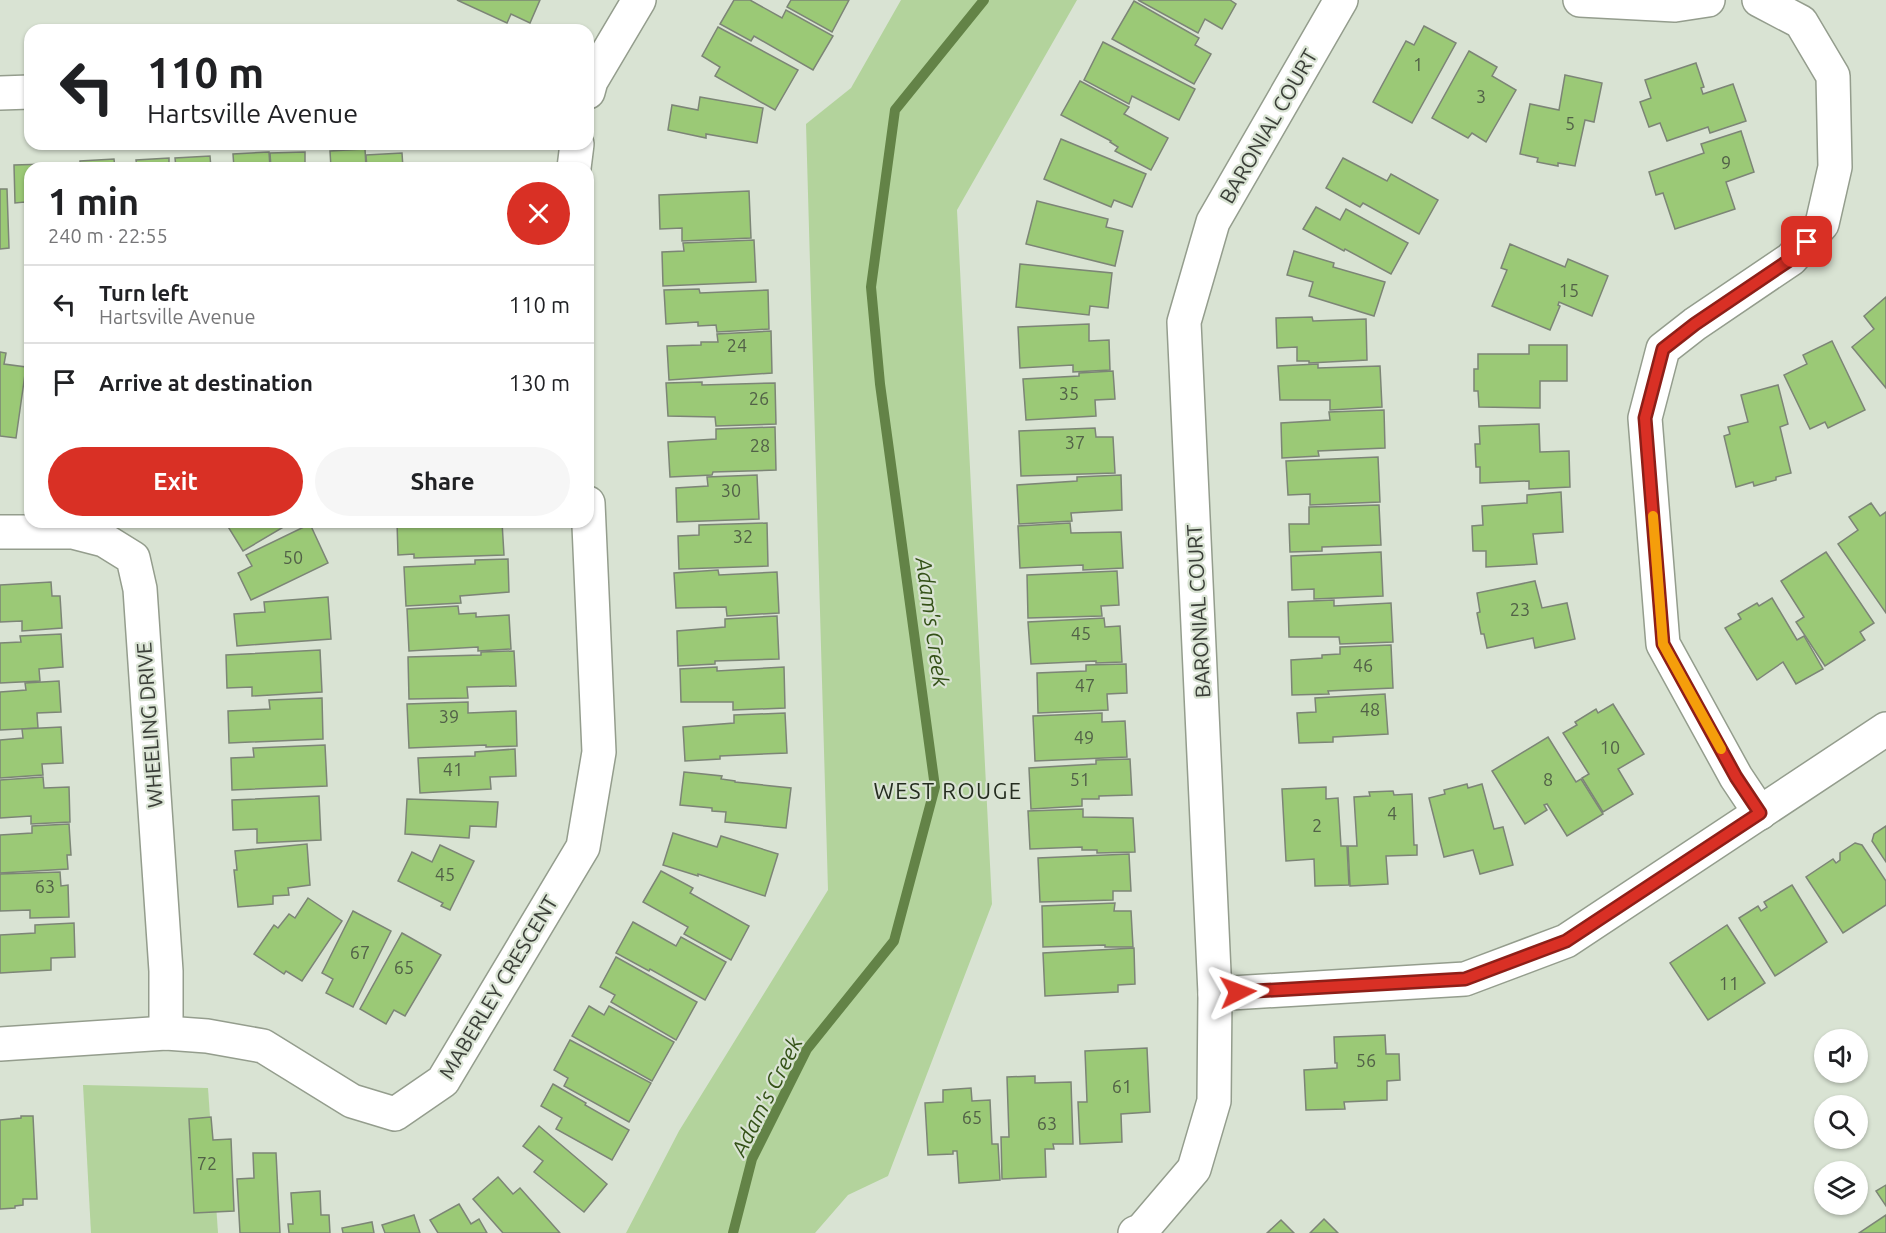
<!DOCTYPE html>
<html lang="en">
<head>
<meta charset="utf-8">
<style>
  :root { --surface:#fff; --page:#f6f6f6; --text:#202124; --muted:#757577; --line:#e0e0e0; --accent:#d93025 }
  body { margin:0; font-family:Ubuntu,sans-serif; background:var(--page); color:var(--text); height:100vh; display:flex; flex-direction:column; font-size:22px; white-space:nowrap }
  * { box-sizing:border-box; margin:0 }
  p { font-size:20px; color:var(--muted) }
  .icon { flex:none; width:33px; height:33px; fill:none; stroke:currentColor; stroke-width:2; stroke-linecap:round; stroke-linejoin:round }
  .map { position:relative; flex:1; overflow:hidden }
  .drawer { position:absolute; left:24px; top:162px; width:570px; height:366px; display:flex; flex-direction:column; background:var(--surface); border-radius:18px; box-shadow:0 2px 4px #0004 }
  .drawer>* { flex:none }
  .guide { position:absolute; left:24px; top:24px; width:570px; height:126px; border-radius:18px; box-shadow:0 2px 4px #0004; background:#fff; color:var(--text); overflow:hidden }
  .tools { position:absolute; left:1814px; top:1029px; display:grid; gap:12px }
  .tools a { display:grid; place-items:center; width:54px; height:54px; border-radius:50%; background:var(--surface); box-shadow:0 2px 4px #0004; font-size:30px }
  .pin { position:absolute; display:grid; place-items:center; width:51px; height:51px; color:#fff; margin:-26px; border-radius:12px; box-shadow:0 3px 9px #0006 }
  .me { position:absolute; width:66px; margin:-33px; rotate:87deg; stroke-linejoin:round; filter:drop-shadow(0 0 4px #0008) }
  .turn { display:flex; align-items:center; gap:21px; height:126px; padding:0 24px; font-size:27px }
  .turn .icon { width:78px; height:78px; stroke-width:2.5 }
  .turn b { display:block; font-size:42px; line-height:51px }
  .round { display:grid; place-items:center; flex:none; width:63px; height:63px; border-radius:32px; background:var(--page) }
  .head { display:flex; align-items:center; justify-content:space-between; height:102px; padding:0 24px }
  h1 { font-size:36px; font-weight:600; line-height:45px }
  .button { display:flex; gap:12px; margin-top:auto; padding:12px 24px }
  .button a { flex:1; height:69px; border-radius:36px; background:var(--accent); color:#fff; font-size:24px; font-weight:600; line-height:69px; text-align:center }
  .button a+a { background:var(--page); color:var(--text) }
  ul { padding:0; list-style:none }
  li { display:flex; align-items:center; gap:18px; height:78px; padding:0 24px; border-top:2px solid var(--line) }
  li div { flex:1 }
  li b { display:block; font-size:22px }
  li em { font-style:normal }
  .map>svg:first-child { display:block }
</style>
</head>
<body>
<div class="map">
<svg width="1886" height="1233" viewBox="0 0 1886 1233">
  <rect width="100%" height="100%" fill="#d9e3d3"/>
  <!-- green -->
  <g fill="#b3d39c">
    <polygon points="901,0 1077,0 957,210 992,904 888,1176 848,1195 815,1233 626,1233 679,1131 828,890 806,124 851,88"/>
    <polygon points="83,1085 208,1088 218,1233 91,1233"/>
  </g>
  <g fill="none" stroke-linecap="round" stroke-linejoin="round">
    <!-- stream -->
    <polyline stroke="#638347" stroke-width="10" points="733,1233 752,1159 807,1049 894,941 935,787 880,384 871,287 895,110 984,0"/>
  </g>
  <!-- building -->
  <g fill="#9bc976" stroke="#7c8576" stroke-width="1.5">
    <polygon points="457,0 540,0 530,23 511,14 507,23"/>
    <polygon points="734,0 750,0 782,18 786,10 833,36 813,70 754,36 751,41 720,24"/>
    <polygon points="791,0 849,0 832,32 787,7"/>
    <polygon points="1138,0 1230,0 1236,4 1222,29 1205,19 1198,33"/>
    <polygon points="1134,1 1199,38 1195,45 1211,54 1194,84 1112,39"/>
    <polygon points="1424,26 1456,43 1412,123 1373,102 1406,41 1414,45"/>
    <polygon points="718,27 798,70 775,110 715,76 720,67 702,56"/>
    <polygon points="1103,42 1195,89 1179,120 1132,96 1129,104 1084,80"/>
    <polygon points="1469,51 1497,67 1492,76 1516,90 1486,142 1472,133 1468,138 1432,118"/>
    <polygon points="1696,63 1704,87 1701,88 1703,94 1733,84 1746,121 1710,133 1708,127 1667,141 1660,123 1649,127 1640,102 1651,98 1645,80"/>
    <polygon points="1565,75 1602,83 1594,122 1585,120 1575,166 1558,163 1558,166 1537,162 1538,158 1520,154 1530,104 1559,110"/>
    <polygon points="1080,81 1129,107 1124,114 1168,138 1151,170 1115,151 1118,147 1110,142 1111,141 1061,115"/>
    <polygon points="700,97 763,108 757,143 706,134 706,138 668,130 672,105 698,110"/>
    <polygon points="1741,131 1754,172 1726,182 1735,209 1675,229 1663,193 1656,195 1649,172 1704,153 1701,144"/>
    <polygon points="1061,139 1146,174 1132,207 1114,200 1111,207 1044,179"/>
    <polygon points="365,149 366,168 331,168 330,151"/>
    <polygon points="269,152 270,168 234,168 233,154"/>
    <polygon points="305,152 305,168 271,168 270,153"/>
    <polygon points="402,153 403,168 367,168 366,155"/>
    <polygon points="210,156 211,168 176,168 175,158"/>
    <polygon points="169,158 169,168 137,168 136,160"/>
    <polygon points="1343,158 1387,181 1391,174 1438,200 1419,234 1363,203 1360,207 1326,188"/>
    <polygon points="114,159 115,168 80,168 80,161"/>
    <polygon points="448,163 449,168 414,168 414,166"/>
    <polygon points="48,164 48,168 30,168 30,241 27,241 25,202 15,203 14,165"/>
    <polygon points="0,189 7,189 9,248 0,249"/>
    <polygon points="749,191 751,238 682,241 682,228 660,229 659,195"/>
    <polygon points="1037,201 1108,219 1106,227 1123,231 1115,266 1026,244"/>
    <polygon points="1316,207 1340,220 1346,209 1408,243 1391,274 1345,249 1344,251 1303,229"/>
    <polygon points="754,240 756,282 663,286 662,252 684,251 683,243"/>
    <polygon points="1510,244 1565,267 1568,259 1608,276 1592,316 1559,302 1558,305 1560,306 1550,330 1492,306 1507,270 1501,268"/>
    <polygon points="1294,251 1334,263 1333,267 1385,282 1374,316 1309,296 1313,282 1287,275"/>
    <polygon points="1020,264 1112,273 1108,308 1090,306 1089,315 1016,307"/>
    <polygon points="699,289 700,293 768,290 769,329 717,332 716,325 698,326 698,322 666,324 664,290"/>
    <polygon points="1886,297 1886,388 1852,347 1874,329 1864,316"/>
    <polygon points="1312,317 1313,321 1366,319 1367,360 1309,363 1309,361 1297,361 1297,347 1277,348 1276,318"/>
    <polygon points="1089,324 1089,341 1109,340 1110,370 1073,372 1073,365 1020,368 1018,327"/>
    <polygon points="771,331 772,373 669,380 667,346 701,345 701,342 718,342 717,334"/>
    <polygon points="1832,341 1865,410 1828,428 1825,422 1810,429 1784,375 1807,364 1803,355"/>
    <polygon points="1529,345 1567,345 1567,381 1540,381 1540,408 1479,407 1478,391 1474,391 1474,369 1478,369 1478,354 1529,354"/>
    <polygon points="0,352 6,353 4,364 26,367 16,438 0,436"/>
    <polygon points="1318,364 1318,368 1380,366 1382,407 1330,410 1330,400 1280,400 1278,366"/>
    <polygon points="1113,371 1115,399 1095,400 1096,416 1026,420 1023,379 1079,376 1079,373"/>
    <polygon points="702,382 702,385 775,383 776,424 716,426 715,417 668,416 666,383"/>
    <polygon points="1778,385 1788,424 1780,427 1791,473 1776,477 1776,480 1754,486 1753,482 1736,487 1724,436 1730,434 1728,427 1748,422 1741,395"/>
    <polygon points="1384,410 1385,448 1318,451 1319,456 1282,458 1281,423 1330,420 1329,412"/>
    <polygon points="1539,424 1540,452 1569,451 1570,487 1529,489 1529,481 1480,483 1480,467 1476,467 1475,444 1480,444 1479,426"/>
    <polygon points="775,427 776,470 713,472 712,475 670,477 668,442 716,439 716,429"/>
    <polygon points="1095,428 1096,437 1113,437 1115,473 1021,476 1019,431"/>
    <polygon points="1378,457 1380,502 1310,505 1310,494 1288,495 1286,461"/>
    <polygon points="757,475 759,519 677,522 676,488 708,486 707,477"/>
    <polygon points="1121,475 1122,510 1071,513 1072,521 1019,524 1017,485 1077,481 1077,477"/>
    <polygon points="1561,492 1563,532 1533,534 1537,564 1486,567 1486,551 1473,551 1472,526 1483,525 1482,506 1527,503 1527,495"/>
    <polygon points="1871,503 1880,516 1886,512 1886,613 1838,544 1858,530 1849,517"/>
    <polygon points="1379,505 1381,545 1322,547 1322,551 1290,552 1289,524 1309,524 1309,507"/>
    <polygon points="232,522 292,522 243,551 227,525"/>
    <polygon points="397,522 502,522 504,555 414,558 414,554 398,555"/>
    <polygon points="767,523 768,566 679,569 678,536 699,535 699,525"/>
    <polygon points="1070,523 1071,533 1121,532 1123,568 1083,570 1083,565 1020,568 1018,526"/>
    <polygon points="310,524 328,563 251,600 238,573 252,566 246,555"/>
    <polygon points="1381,552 1383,596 1314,599 1314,589 1292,590 1291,556"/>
    <polygon points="1826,552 1874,623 1860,632 1865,640 1825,666 1796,622 1804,617 1781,581"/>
    <polygon points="508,559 509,592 460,596 461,603 406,606 404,567 475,564 475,560"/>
    <polygon points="718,570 719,575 777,572 779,613 727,616 726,607 676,608 674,573"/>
    <polygon points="1117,571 1119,605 1101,606 1102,616 1028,618 1027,575"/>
    <polygon points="1535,581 1542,608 1567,603 1575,639 1535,648 1533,638 1487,648 1484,634 1481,634 1477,613 1480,612 1477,593"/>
    <polygon points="51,582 52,596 60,596 62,628 22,631 22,621 0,622 0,585"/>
    <polygon points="328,597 331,639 237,646 234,614 265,612 264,602"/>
    <polygon points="1772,598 1797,640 1804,636 1823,669 1796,684 1783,662 1757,680 1725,628 1741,619 1738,614 1757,603 1759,606"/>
    <polygon points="1334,600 1334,606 1391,603 1393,642 1340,644 1339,637 1289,637 1288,602"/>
    <polygon points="458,606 459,614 476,613 476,617 509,615 511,649 478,651 478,647 409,651 407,609"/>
    <polygon points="777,616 779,659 715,661 715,664 678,666 677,631 725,627 725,619"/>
    <polygon points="1104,618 1105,627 1120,626 1122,662 1096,663 1096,661 1031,664 1028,622"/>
    <polygon points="61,634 63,667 39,669 40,681 0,683 0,643 21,642 20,636"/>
    <polygon points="1391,645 1393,688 1328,691 1329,694 1292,695 1291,660 1322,658 1322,655 1340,654 1340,647"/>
    <polygon points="320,650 322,692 252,696 252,687 227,688 226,655"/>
    <polygon points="514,651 516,686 467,687 468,698 409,699 408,657 481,655 481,652"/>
    <polygon points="1126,664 1127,693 1107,694 1108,710 1038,713 1037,673 1086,671 1086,665"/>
    <polygon points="717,667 717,671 784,667 785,708 733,710 733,702 681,702 680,669"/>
    <polygon points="59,681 61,712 37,713 38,728 0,730 0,692 26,690 25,683"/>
    <polygon points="1385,694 1388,734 1333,737 1333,742 1299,743 1297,713 1316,712 1315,698"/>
    <polygon points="322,698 323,739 229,743 228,711 270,709 269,700"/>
    <polygon points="468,702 468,713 516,711 517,746 486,747 486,745 409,748 407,704"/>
    <polygon points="1613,704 1644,754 1618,769 1633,794 1603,812 1582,778 1589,774 1563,733 1577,725 1575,722 1596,709 1598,713"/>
    <polygon points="785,713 787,753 720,756 720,759 685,761 683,727 734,723 734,715"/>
    <polygon points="1102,713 1102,722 1125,721 1127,757 1035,761 1033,716"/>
    <polygon points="61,727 63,763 42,764 43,775 0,778 0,740 23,738 22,729"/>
    <polygon points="1548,737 1576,782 1581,779 1603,814 1567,836 1547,804 1544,805 1547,810 1525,824 1492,771"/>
    <polygon points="325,745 327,786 232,790 231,758 254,757 253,748"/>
    <polygon points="515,749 516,776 490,777 491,789 420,793 418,758 475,756 475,752"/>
    <polygon points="1130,759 1132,795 1099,796 1099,799 1082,799 1082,806 1031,809 1029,768 1096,764 1096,760"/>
    <polygon points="684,772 722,776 721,779 735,781 735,782 791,788 786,828 725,822 726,812 712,811 712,808 680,805"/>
    <polygon points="43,777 44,788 69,787 70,822 31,824 31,816 0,818 0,780"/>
    <polygon points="1467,784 1468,788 1482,784 1494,829 1503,827 1513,865 1480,874 1473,850 1444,857 1429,798 1445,794 1444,790"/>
    <polygon points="1326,787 1326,799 1338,798 1341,846 1347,846 1349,885 1315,886 1314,859 1286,861 1282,789"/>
    <polygon points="1393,791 1394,795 1412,794 1414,845 1417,845 1417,855 1386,856 1388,884 1350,886 1348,846 1357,846 1354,797 1370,796 1369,792"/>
    <polygon points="319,796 321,840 257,843 257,829 233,830 232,800"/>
    <polygon points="407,799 498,802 496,827 470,826 469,838 405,834"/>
    <polygon points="1083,809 1083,817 1133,818 1135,852 1097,853 1097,850 1082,850 1082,847 1030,849 1028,811"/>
    <polygon points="69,824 71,855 67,855 68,869 0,873 0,835 32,833 32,826"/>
    <polygon points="1886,826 1886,862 1872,841 1874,834"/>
    <polygon points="673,833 717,847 721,836 778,854 765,896 698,874 698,876 663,865"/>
    <polygon points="1855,843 1862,845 1886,881 1886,905 1843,933 1806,877 1833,859 1836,863 1840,860 1840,853"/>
    <polygon points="307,844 310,885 288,888 289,895 273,896 273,904 238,907 234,870 237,870 235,851"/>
    <polygon points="440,845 474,861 450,910 441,906 443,903 398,881 412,852 432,862"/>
    <polygon points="1129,854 1131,891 1113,891 1113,900 1040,902 1038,858"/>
    <polygon points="661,871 693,888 690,893 749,926 731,960 684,934 688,927 643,902"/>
    <polygon points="60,872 61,886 68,885 69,917 30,918 30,910 0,911 0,874"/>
    <polygon points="1792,885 1827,942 1775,976 1739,918 1758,906 1761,911 1767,907 1764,902"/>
    <polygon points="308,898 342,921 302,981 286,971 284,974 254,954 274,925 278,928 289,914 295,918"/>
    <polygon points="1115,903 1114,911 1131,911 1133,947 1105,947 1105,945 1043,947 1042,906"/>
    <polygon points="353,911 391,931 353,1007 326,993 333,979 322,973"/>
    <polygon points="633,922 676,946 681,937 726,962 705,1000 650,969 649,971 616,953"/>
    <polygon points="74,923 75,957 51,958 51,970 0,973 0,935 35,933 35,925"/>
    <polygon points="1727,925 1765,983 1708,1020 1670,963"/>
    <polygon points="402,933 441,955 405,1016 394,1010 386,1024 360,1009"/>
    <polygon points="1134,948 1135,984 1118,985 1118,992 1045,996 1043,953"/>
    <polygon points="616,957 697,1002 676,1040 611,1002 615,995 600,987"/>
    <polygon points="589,1006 604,1015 609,1006 674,1042 652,1081 572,1036"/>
    <polygon points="1385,1035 1386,1054 1399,1054 1400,1080 1387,1081 1387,1100 1344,1102 1345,1109 1306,1110 1304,1070 1337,1068 1337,1063 1335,1063 1334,1037"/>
    <polygon points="570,1040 651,1083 629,1122 564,1086 568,1078 554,1070"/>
    <polygon points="1147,1048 1150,1112 1121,1114 1122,1142 1080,1144 1078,1102 1087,1102 1085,1051"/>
    <polygon points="1035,1076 1035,1083 1071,1082 1073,1144 1053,1144 1054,1149 1045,1149 1046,1177 1002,1179 1001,1137 1009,1137 1007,1077"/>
    <polygon points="553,1084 586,1103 585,1105 629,1130 612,1160 556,1129 562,1118 541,1106"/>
    <polygon points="971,1088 972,1101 990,1100 992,1144 998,1144 1000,1180 959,1183 957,1151 953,1151 953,1154 928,1155 925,1103 943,1102 943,1090"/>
    <polygon points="21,1116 33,1116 37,1199 23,1199 23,1205 15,1206 15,1208 0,1209 0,1120 21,1118"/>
    <polygon points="211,1117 213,1140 231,1139 234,1211 194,1213 189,1119"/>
    <polygon points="539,1126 607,1184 584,1212 534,1172 543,1161 523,1146"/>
    <polygon points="253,1153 276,1153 280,1233 240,1233 237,1179 254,1178"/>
    <polygon points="498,1177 513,1194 520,1188 560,1233 503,1233 473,1199"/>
    <polygon points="1886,1185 1886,1206 1876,1191"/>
    <polygon points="320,1191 321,1215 329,1215 330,1233 289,1233 288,1224 293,1224 291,1193"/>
    <polygon points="459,1204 471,1224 479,1219 487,1233 438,1233 430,1220"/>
    <polygon points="414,1215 420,1233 385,1233 382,1225"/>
    <polygon points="1886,1215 1886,1233 1859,1233"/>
    <polygon points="1324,1219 1338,1233 1310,1233"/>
    <polygon points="1281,1220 1294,1233 1267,1233"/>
    <polygon points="372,1222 374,1233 343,1233 342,1228"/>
  </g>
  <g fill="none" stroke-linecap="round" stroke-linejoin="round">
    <!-- street casing -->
    <g stroke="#949d8d" stroke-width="36">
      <g id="street">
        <polyline points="1580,0 1675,5 1708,0"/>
        <polyline points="1759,0 1801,22 1833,76 1835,167 1822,224 1791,259 1695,324 1663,349 1645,418 1663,644 1736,777 1760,813"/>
        <polyline points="588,92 591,81 639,0"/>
        <polyline points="0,93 30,92"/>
        <polyline points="574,168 577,144"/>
        <polyline points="0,532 73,532 104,540 133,558 140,589 166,971 166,1033"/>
        <polyline points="1215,994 1465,979 1566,941 1886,729"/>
        <polyline points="0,1044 166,1033 207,1036 263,1046 352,1101 395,1114 443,1081 583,847 599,752 588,503"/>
        <polyline points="1135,1233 1142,1230 1194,1169 1214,1101 1215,994 1184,322 1213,222 1341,0"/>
      </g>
    </g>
    <!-- street -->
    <use href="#street" stroke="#fff" stroke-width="33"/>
  </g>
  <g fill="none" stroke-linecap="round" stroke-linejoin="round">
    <!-- route casing -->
    <g stroke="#8d1f18" stroke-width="15">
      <polyline id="route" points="1238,992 1465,979 1566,941 1760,813 1736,777 1663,644 1645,418 1663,349 1695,324 1791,259 1807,242"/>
    </g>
    <!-- route -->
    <use href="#route" stroke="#d93025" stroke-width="10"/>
    <!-- slow -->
    <polyline stroke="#f59e0b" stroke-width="10" points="1653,516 1663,644 1721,749"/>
  </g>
  <g text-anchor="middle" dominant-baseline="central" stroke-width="4.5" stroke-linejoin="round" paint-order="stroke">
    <!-- number labels -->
    <g font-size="18" fill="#526148">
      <text x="1418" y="64">1</text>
      <text x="1481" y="96">3</text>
      <text x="1570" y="123">5</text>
      <text x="1726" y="162">9</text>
      <text x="1569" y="290">15</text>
      <text x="737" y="345">24</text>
      <text x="1069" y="393">35</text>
      <text x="759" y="398">26</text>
      <text x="1075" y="442">37</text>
      <text x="760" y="445">28</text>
      <text x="731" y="490">30</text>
      <text x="743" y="536">32</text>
      <text x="293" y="557">50</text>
      <text x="1520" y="609">23</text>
      <text x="1081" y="633">45</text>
      <text x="1363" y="665">46</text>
      <text x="1085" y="685">47</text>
      <text x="1370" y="709">48</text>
      <text x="449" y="716">39</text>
      <text x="1084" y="737">49</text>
      <text x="1610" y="747">10</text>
      <text x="453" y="769">41</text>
      <text x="1080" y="779">51</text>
      <text x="1548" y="779">8</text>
      <text x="1392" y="813">4</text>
      <text x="1317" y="825">2</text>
      <text x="445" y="874">45</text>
      <text x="45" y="886">63</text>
      <text x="360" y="952">67</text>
      <text x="404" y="967">65</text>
      <text x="1729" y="983">11</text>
      <text x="1366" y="1060">56</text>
      <text x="1122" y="1086">61</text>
      <text x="972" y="1117">65</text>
      <text x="1047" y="1123">63</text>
      <text x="207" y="1163">72</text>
    </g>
    <!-- street labels -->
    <g font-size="21" fill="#3a3e38" stroke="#d9e3d3">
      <text transform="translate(1268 126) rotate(-60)">BARONIAL COURT</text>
      <text transform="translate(1198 611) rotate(-93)">BARONIAL COURT</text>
      <text transform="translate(149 725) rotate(-94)">WHEELING DRIVE</text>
      <text transform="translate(498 987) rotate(-59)">MABERLEY CRESCENT</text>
    </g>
    <!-- water labels -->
    <g font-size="22" font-style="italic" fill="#345117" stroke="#d9e3d3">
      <text transform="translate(933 622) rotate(82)">Adam's Creek</text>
      <text transform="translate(766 1096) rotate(-63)">Adam's Creek</text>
    </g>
    <!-- neighbourhood labels -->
    <g font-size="22" letter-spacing="1.5" fill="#242c1f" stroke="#d9e3d3">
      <text x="948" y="790">WEST ROUGE</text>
    </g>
  </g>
</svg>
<div class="tools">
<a><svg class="icon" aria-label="sound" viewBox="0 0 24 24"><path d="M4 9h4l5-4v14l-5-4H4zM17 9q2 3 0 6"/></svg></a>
<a><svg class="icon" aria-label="search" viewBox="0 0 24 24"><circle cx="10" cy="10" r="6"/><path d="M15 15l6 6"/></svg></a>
<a><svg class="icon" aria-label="layers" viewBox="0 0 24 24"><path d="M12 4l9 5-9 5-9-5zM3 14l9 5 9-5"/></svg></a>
</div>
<div class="pin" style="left:1807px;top:242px;background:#d93025"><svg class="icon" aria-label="arrive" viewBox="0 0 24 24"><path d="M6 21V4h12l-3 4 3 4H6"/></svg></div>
<svg class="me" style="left:1238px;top:992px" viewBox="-20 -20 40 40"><path d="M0-17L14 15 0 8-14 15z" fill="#d93025" stroke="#fff" stroke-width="4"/></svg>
<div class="guide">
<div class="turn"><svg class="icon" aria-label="left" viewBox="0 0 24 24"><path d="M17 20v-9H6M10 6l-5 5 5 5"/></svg><div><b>110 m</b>Hartsville Avenue</div></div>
</div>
<section class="drawer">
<div class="head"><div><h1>1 min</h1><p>240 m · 22:55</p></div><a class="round" style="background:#d93025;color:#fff"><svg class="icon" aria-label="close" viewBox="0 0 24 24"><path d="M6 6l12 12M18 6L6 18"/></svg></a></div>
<ul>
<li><svg class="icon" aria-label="left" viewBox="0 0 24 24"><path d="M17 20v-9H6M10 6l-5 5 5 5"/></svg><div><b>Turn left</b><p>Hartsville Avenue</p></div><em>110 m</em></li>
<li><svg class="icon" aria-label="arrive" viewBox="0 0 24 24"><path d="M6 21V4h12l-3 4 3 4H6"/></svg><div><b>Arrive at destination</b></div><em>130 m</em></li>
</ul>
<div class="button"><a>Exit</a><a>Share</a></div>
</section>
</div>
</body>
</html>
